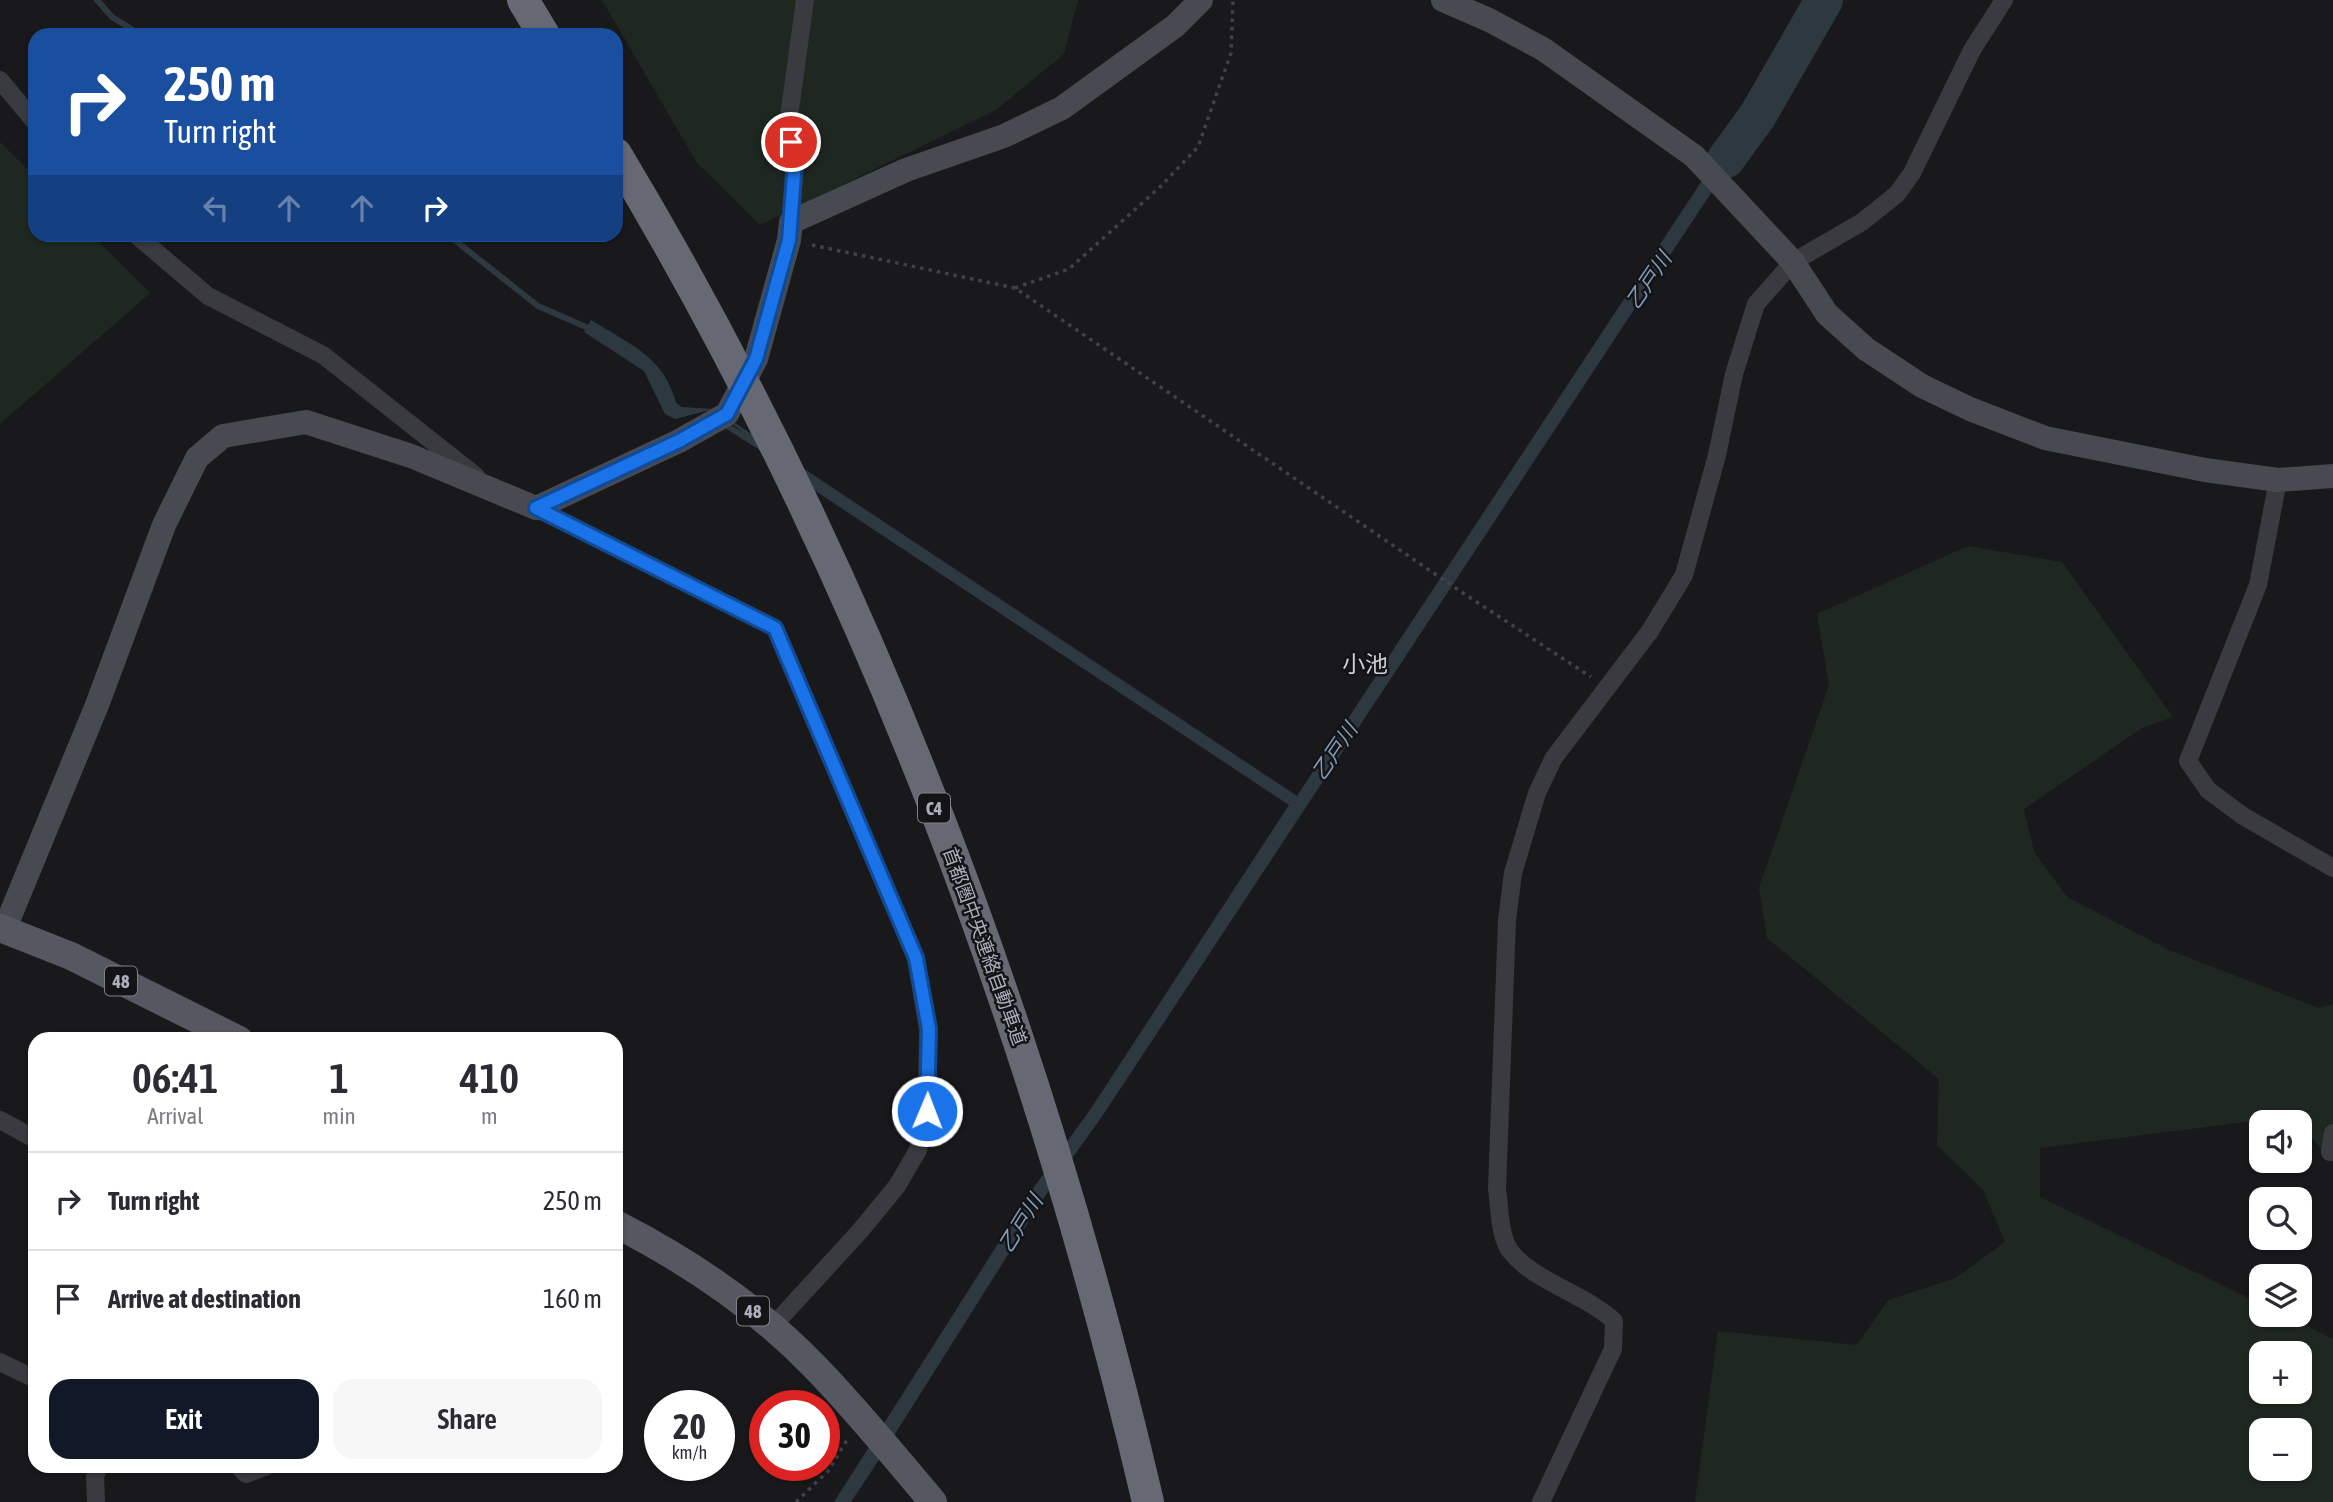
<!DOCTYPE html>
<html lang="en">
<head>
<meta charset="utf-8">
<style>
  :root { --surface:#fff; --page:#f7f7f7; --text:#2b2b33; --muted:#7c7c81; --line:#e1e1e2; --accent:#111827 }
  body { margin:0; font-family:"Asap Condensed","Noto Sans JP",sans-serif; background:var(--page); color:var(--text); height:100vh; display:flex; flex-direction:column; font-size:26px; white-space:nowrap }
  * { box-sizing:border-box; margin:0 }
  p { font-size:23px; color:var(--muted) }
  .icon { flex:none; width:38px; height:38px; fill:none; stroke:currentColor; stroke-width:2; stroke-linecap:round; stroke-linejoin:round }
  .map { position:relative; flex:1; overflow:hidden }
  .side { position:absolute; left:28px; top:1032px; width:595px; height:441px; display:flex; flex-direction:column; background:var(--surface); border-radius:21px; box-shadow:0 2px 5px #0004 }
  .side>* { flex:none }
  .hud { position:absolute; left:28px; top:28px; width:595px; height:214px; border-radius:21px; box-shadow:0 2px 5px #0004; background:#1a4fa0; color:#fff; overflow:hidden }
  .fabs { position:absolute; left:2249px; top:1110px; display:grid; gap:14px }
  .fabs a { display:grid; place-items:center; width:63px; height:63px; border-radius:14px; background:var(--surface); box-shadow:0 2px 5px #0004; font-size:35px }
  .speed { position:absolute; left:644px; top:1390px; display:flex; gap:14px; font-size:35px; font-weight:700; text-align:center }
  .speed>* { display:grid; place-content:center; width:91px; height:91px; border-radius:50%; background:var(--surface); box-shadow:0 2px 5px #0004; line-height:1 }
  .speed small { font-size:18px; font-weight:400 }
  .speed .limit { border:10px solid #d22; background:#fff; color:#111 }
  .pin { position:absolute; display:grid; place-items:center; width:60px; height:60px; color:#fff; margin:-30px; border:4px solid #fff; border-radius:50%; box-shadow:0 2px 7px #0007 }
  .me { position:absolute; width:77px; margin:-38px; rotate:1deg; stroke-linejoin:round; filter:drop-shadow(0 0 5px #0008) }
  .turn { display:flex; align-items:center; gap:24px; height:147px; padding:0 21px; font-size:32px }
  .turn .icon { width:91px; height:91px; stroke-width:2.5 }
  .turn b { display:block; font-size:49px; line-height:60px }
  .lanes { display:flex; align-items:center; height:66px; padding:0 21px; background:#0003; justify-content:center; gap:35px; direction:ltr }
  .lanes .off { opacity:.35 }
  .eta { display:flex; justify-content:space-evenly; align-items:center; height:119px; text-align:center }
  .eta b { font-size:42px; font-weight:600; line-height:49px }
  .cta { display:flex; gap:14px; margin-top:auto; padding:14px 21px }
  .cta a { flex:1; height:80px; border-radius:21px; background:var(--accent); color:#fff; font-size:28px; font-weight:600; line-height:80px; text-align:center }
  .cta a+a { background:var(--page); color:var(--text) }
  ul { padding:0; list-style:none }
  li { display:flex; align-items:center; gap:21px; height:98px; padding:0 21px; border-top:2px solid var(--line) }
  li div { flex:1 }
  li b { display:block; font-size:26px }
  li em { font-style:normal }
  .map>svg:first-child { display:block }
</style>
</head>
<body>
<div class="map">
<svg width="2333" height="1502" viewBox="0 0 2333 1502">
  <rect width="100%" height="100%" fill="#19191c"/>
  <!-- green -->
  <g fill="#1f2820" fill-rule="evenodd">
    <polygon points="602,0 1078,0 1064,54 996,110 760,225 697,163"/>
    <polygon points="0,142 35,177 35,234 92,235 150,293 0,424"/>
    <path d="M 1968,546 L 2062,562 L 2173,717 L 2142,728 L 2024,809 L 2034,852 L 2067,897 L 2169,950 L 2319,1008 L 2333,1004 L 2333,1162 L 2293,1116 L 2040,1148 L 2040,1197 L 2261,1304 L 2261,1314 L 2283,1314 L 2333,1339 L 2333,1502 L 1695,1502 L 1718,1331 L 1857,1345 L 1888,1300 L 1956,1278 L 2005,1242 L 1983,1190 L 1937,1145 L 1939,1079 L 1767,938 L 1759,888 L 1829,685 L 1817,614 ZM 2261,1353 L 2300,1353 L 2300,1391 L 2261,1391 ZM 2261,1430 L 2300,1430 L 2300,1468 L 2261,1468 Z"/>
  </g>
  <!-- water -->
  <path fill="#2e3841" d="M 1752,112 L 1764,120 L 1713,190 L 1101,1118 L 1045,1196 L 871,1472 L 851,1502 L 834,1502 L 1034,1187 L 1090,1110 L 1289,805 L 814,490 L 714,409 L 675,419 L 665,414 L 644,371 L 584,332 L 591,320 C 629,344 664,356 676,403 L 682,407 L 714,409 L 1297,796 L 1701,182 Z"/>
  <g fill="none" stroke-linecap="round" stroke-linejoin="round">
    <!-- stream -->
    <g stroke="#2e3841" stroke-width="6">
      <polyline points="97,0 112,17 141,35"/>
      <polyline points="447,234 538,306 593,330"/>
      <polyline points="724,424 762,448"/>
    </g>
    <!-- river -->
    <polyline stroke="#2e3841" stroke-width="38" points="1726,159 1758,115 1824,0"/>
  </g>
  <!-- building -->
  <polygon fill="#434449" stroke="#333338" stroke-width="2" points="824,1426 839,1437 824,1457"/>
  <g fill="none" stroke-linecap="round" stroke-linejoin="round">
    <!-- path -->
    <g stroke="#404248" stroke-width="3.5" stroke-dasharray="3.5 5" stroke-linecap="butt">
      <polyline points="812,245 1015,288 1460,591 1591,677"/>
      <polyline points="1015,288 1069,269 1161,186 1198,147 1231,53 1233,0"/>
      <polyline points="796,1502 828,1471 847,1440"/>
    </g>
    <!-- street -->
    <g stroke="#3a3b41" stroke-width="18">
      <polyline points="0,80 35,122"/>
      <polyline points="791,222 795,161 788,124 805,0"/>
      <polyline points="135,234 208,296 323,355 476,476"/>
      <polyline points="2278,480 2258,585 2188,761 2208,790 2243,816 2333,868"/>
      <polyline points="536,508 775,628 916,958 928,1029 927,1111 918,1150 897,1186 860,1231 772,1327"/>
      <polyline points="0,1120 35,1139"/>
      <polyline points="2330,1152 2333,1133"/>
      <polyline points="0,1362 35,1379"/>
      <polyline points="238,1466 246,1474 267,1466"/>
      <polyline points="96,1502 95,1477 99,1466"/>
      <path d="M 1541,1502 L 1613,1349 L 1614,1321 C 1585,1294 1535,1282 1511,1252 C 1499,1237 1500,1208 1497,1189 L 1507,920 L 1513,873 L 1537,793 L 1553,759 L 1650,631 L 1684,575 L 1717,455 L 1734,374 L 1756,304 L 1793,262 L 1862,222 L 1897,194 L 1912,173 L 1972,50 L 2004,0"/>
    </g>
    <!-- secondary -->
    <g stroke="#484a51" stroke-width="24">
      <polyline points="1443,0 1489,20 1543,49 1694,156 1793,262 1827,314 1866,349 1922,386 1970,409 2045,438 2205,470 2278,480 2333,476"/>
      <polyline points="5,928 97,705 164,525 197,458 223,436 306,422 411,456 536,508 679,441 727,414 756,359 789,240 791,222 906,170 1004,136 1062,108 1175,26 1201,0"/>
    </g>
    <!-- primary -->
    <g stroke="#565861" stroke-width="28">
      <polyline points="0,928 71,956 239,1040"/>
      <path d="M 616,1224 C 688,1261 757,1307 814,1366 C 856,1409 894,1456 933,1502"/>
    </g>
    <!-- highway -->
    <polyline stroke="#666973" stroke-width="32" points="523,0 544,35"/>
    <!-- highway-bridge -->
    <path stroke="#666973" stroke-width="32" d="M 616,154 C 866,570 1038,1031 1148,1502"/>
  </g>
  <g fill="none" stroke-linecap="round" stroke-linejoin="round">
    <!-- route casing -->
    <g stroke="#114b97" stroke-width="18">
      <polyline id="route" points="791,142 795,161 789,240 756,359 727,414 679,441 536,508 775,628 916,958 929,1029 927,1111"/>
    </g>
    <!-- route -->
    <use href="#route" stroke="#1a73e8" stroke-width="12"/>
  </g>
  <g text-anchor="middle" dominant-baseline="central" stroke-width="5" stroke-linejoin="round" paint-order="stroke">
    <!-- shield labels -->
    <g fill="#141417" stroke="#7e818a" stroke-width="2">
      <rect x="918" y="793.5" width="32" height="29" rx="5"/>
      <rect x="105" y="966.5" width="32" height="29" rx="5"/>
      <rect x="737" y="1296.5" width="32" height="29" rx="5"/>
    </g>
    <g font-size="18" font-weight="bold" fill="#abb0bc">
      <text x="934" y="808">C4</text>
      <text x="121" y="981">48</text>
      <text x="753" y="1311">48</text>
    </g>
    <!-- street labels -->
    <g font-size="19" fill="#abb0bc" stroke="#141417">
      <text transform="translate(985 946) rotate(70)">首都圏中央連絡自動車道</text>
    </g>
    <!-- water labels -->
    <g font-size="21" font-style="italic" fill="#809db9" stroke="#141417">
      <text transform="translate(1648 280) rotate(-56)">乙戸川</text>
      <text transform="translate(1334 751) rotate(-56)">乙戸川</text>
      <text transform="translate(1020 1223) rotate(-58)">乙戸川</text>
    </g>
    <!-- quarter labels -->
    <g font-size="23" fill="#cccfd8" stroke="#141417">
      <text x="1365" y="664">小池</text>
    </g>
  </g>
</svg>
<div class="fabs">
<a><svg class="icon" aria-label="sound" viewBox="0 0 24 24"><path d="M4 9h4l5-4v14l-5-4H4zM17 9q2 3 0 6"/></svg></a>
<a><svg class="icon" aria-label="search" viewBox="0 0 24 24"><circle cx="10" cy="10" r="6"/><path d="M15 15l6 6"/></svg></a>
<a><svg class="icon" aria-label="layers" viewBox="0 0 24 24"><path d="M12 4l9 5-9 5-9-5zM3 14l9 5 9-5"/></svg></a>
<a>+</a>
<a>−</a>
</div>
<div class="speed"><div>20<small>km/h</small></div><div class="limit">30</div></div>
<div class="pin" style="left:791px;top:142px;background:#d93025"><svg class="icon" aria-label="arrive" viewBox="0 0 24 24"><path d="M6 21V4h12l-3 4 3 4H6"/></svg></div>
<svg class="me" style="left:927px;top:1111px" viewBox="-20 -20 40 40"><circle r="17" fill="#1a73e8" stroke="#fff" stroke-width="3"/><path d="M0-11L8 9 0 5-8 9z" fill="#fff"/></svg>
<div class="hud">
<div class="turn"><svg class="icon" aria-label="right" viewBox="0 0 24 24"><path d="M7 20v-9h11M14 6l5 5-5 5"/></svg><div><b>250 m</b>Turn right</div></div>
<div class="lanes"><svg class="icon off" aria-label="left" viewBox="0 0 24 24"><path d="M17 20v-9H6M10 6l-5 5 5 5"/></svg><svg class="icon off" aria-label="ahead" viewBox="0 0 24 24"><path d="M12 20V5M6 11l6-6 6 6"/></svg><svg class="icon off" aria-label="ahead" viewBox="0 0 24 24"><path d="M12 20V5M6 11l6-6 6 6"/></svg><svg class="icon" aria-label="right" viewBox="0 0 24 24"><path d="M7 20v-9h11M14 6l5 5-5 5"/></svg></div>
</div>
<section class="side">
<div class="eta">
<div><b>06:41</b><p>Arrival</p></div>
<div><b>1</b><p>min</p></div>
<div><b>410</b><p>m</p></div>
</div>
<ul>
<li><svg class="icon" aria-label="right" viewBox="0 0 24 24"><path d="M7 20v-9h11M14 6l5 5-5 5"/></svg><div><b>Turn right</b></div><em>250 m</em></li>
<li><svg class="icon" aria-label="arrive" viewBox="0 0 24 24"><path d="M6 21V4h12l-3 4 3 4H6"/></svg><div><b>Arrive at destination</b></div><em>160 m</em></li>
</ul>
<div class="cta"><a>Exit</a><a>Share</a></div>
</section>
</div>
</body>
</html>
